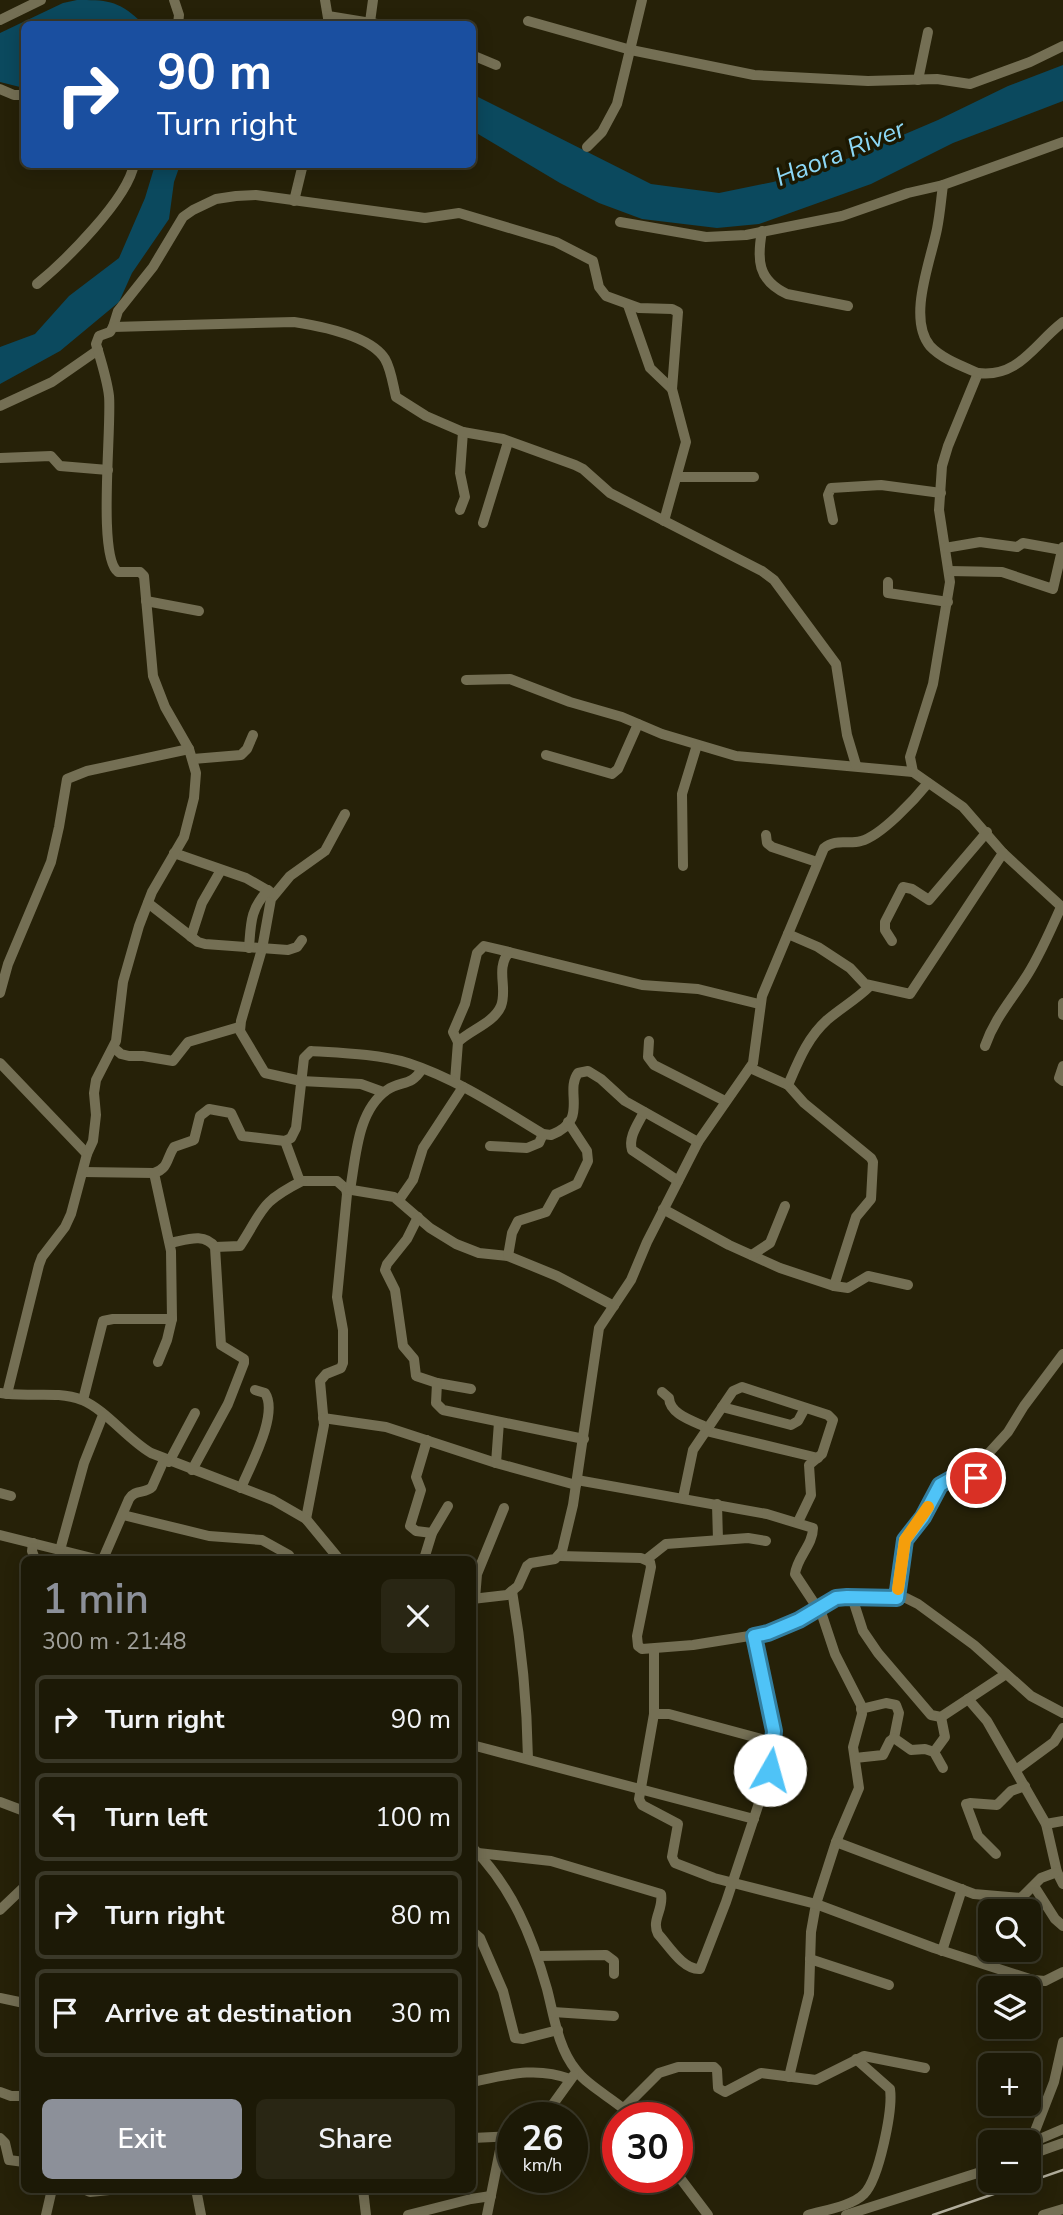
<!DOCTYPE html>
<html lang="en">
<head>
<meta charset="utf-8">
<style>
  :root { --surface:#1c1906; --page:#292614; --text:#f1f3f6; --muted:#a0a09b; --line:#3a3828; --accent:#8c9099 }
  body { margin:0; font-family:"Nunito Sans",sans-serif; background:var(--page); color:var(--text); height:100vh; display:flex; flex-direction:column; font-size:26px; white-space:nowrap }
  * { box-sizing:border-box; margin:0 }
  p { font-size:23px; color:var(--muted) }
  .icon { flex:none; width:38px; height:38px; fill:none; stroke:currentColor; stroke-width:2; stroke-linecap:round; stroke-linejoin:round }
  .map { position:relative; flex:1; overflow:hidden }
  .panel { position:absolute; left:21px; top:1556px; width:455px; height:637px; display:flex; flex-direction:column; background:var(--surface); border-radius:10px; box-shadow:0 4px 18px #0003,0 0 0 2px var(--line) }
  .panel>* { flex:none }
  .guide { position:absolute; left:21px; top:21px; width:455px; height:147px; border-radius:10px; box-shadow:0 4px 18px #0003,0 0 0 2px var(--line); background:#1a4fa0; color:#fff; overflow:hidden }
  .controls { position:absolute; left:978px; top:1899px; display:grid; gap:14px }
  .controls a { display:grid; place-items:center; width:63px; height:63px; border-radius:10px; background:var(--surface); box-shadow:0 4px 18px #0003,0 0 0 2px var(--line); font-size:35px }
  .speed { position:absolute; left:497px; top:2102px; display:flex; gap:14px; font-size:35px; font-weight:700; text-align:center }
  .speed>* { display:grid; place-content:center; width:91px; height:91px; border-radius:50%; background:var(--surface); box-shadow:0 4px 18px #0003,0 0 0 2px var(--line); line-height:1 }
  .speed small { font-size:18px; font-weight:400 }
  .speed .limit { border:10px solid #d22; background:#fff; color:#111 }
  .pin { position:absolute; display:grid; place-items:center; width:60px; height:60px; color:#fff; margin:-30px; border:4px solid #fff; border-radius:50%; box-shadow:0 2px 7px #0007 }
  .me { position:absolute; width:77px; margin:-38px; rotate:7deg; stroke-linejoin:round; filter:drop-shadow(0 0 5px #0008) }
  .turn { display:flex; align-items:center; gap:24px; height:147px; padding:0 21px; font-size:32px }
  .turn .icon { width:91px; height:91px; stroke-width:2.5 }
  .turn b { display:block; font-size:49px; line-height:60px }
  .round { display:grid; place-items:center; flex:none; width:74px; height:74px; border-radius:10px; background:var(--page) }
  .headline { display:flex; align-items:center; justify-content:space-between; height:119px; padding:0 21px }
  h1 { font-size:42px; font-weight:600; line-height:52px; color:var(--accent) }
  .button { display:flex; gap:14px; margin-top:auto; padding:14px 21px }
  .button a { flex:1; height:80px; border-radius:10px; background:var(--accent); color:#fff; font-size:28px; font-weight:600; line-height:80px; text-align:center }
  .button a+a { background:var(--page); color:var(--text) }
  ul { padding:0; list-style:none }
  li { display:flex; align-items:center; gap:21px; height:88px; margin:0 14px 10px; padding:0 7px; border:4px solid var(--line); border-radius:10px }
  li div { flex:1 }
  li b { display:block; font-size:26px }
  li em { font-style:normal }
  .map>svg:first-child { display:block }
</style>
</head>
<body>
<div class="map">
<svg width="1063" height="2215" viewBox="0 0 1063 2215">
  <rect width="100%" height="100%" fill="#262108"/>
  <!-- water -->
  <g fill="#0b495e">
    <path d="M 77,0 C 105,0 118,0 139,20 L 131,24 L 24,24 L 24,84 L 20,87 L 0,82 L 0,33 L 63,3 Z"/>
    <polygon points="1063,65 1063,101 953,143 871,184 759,224 717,228 642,219 599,203 560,183 473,131 472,94 651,184 719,193 773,182 830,166 938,120 1008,86"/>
    <polygon points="155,165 180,165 174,182 169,219 132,273 119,302 60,351 0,384 0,347 35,334 69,296 119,258 145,198"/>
  </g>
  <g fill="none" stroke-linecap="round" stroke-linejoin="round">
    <!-- minor -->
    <g stroke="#746f54" stroke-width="10">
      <polyline points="174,0 179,15 178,24"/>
      <polyline points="325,0 329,24"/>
      <polyline points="328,16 377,24"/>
      <polyline points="0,20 41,0"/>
      <polyline points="528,21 631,50 754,75 868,81 937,79 970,84 1030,62 1063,46"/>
      <polyline points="370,22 373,0"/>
      <polyline points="472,55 496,65"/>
      <polyline points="918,80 928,32"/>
      <polyline points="0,89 14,95 24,95"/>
      <polyline points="587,147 602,132 617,104 642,0"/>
      <polyline points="294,201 303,164"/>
      <polyline points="620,222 706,237 746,235 842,216 908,193 943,185"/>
      <path d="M 762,231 C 757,259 757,280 787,294 L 848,306"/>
      <path d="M 37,284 C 64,262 128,199 134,164"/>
      <polyline points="628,305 650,368 672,389"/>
      <path d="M 1063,322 C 1034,344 1019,378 978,373 L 948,446 L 942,466 L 939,510 L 950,582 L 933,684 L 910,757 L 913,772 L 963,807 L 1003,853 L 1063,908"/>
      <polyline points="113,327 118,311 153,267 183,217 193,210 216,199 236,196 256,195 425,218 459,213 556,242 593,261 599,287 606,296 639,308 672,309 678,312 672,389 686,442 664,521"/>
      <path d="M 978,373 C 962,366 942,359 930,346 C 907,318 931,260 937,229 C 940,214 941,200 943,185 L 1063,142"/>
      <polyline points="0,406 52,382 98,350"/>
      <polyline points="0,458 51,456 60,466 108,470"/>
      <polyline points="678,477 754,477"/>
      <polyline points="460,510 465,497 460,473 463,432"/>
      <polyline points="833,520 828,495 831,488 881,485 941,493"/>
      <polyline points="483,523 508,442"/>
      <polyline points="945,548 980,542 1017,547 1023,543 1062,550 1063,547"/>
      <polyline points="949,571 1002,572 1053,589 1062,550"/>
      <polyline points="888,582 888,593 948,602"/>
      <polyline points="146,601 199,611"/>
      <polyline points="466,680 510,679 570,702 622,717 662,734 736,756 913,772"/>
      <polyline points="546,755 612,774 618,769 638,724"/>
      <polyline points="193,759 241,755 247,749 253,735"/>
      <polyline points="345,814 325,851 290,876 271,899 262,949 241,1021 240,1031 265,1073 301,1081 361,1084 383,1092"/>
      <polyline points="766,835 767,843 772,847 817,862"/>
      <polyline points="174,853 246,878 274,894"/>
      <polyline points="683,866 682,794 697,745"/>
      <polyline points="148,903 198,942 205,944 288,950 297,947 302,940"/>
      <polyline points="788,934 818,947 850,968 865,984 910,994 1003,853"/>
      <polyline points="191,937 202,903 221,870"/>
      <polyline points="892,941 885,930 885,922 903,887 912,889 929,900 987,832"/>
      <path d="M 249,948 C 251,922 250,910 268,890"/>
      <polyline points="0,993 8,964 51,862 59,827 67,779 87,771 189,749"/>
      <polyline points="1063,1003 1063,1015"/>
      <polyline points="649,1041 648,1057 654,1065 725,1101"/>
      <polyline points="458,1042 453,1032 465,1004 477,953 484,946 509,952"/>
      <path d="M 985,1046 C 994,1020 1009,1003 1024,980 C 1039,958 1050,931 1061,907"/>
      <polyline points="114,1048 121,1054 129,1056 143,1056 173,1061 188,1042 239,1027"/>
      <polyline points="0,1063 87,1154"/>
      <polyline points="1063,1066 1059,1078 1063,1081"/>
      <polyline points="750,1068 788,1085 804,1103 871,1158 873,1162 871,1199 856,1217 834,1286"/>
      <path d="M 455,1081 L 458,1042 C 470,1030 494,1023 501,1006 C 508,988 495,969 509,952 L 642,985 L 698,989 L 759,1004"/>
      <path d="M 788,1085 C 798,1062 807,1038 827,1020 C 841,1008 857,999 870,986"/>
      <path d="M 644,1112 C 638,1124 628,1137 632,1150 L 678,1181"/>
      <polyline points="285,1141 299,1179 302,1181 337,1181 346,1189 347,1194 337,1297 343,1330 343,1363 341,1368 326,1374 320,1381 324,1425 306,1519"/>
      <polyline points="490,1146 527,1148 539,1143 543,1134"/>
      <path d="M 83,1172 L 154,1173 C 169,1168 166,1159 174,1147 L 194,1140 L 200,1116 L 209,1109 L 231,1113 L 242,1136 L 285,1141 L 291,1138 L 296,1128 L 304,1058 L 311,1051 C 342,1053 378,1054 408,1063 C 457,1079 500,1108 543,1134 L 551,1135 C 590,1120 564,1092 578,1073 L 588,1071 L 601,1079 L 625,1101 L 698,1142"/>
      <polyline points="154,1173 171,1251 172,1319 167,1340 158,1362"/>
      <polyline points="346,1189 394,1197 430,1228 456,1244 479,1253 508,1256 557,1276 614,1306"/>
      <path d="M 350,1190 C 356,1157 357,1111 387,1090 C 401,1080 411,1087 422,1069"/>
      <polyline points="399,1200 413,1180 423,1148 463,1087"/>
      <polyline points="663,1209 729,1245 780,1268 834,1286 848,1288 868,1276 908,1285"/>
      <polyline points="418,1217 407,1239 387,1264 385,1270 395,1290 403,1346 414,1359 416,1376 437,1383 471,1389"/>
      <path d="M 170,1243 C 186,1240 204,1232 215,1247 L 221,1345 L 244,1359 L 244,1363 L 228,1404 L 192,1470"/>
      <path d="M 215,1247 L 240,1246 C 264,1209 259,1203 302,1181"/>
      <polyline points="752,1255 770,1243 785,1206"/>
      <polyline points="508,1256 512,1233 518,1221 546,1212 556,1194 577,1184 588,1161 587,1151 568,1122"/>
      <polyline points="437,1383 436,1403 443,1410 584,1439"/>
      <path d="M 662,1392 L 669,1398 C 670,1415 694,1421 708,1428"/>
      <path d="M 0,1393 C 27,1398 56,1390 82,1400 C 106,1410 127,1439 151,1453 L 273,1500 L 306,1519 L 339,1559"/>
      <path d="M 7,1394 L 39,1265 L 42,1257 L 65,1227 L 71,1214 L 87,1154 L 93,1141 L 96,1115 L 94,1093 L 96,1080 L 116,1041 L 123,982 L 139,926 L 152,892 L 184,837 L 194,798 L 196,773 L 189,749 L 165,707 L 153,676 L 144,576 L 140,572 L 118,572 C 97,557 112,426 109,396 C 107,379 101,361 96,344 L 99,336 L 110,332 L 113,327 L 294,322 C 320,326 370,335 385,359 C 391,369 393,385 396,397 L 426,416 L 463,432 L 503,439 L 575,465 L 583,469 L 610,493 L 762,571 L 774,580 L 836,664 L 847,735 L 856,765"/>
      <polyline points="83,1400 103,1321 113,1319 172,1319"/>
      <polyline points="722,1407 791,1425 798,1421 805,1408"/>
      <polyline points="323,1418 386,1427 496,1463 576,1485"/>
      <polyline points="706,1431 818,1458"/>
      <polyline points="427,1440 416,1477 421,1490 410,1526 416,1531 432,1533"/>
      <polyline points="169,1462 195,1413"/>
      <polyline points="496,1463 499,1422"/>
      <path d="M 577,1480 L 767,1514 L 813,1528 C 813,1545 797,1557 795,1574 L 822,1615 L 835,1654 L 861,1705 L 862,1714 L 853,1747 L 859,1788 L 836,1842 L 816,1904 L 811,1932 L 809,1994 L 789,2077"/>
      <path d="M 241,1488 C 250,1466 279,1414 265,1393 L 255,1390"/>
      <polyline points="0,1493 11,1496"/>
      <polyline points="683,1498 693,1450 733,1391 742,1387 828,1415 833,1420 822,1454 809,1465 811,1495 798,1522"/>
      <polyline points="717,1504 718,1540"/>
      <polyline points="123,1515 209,1536 262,1540 289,1555 291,1559"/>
      <polyline points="0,1535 96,1559"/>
      <polyline points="33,1543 32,1551 35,1559"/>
      <polyline points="60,1550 84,1463 103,1415"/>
      <polyline points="559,1556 641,1558 650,1562 651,1567 637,1636 638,1646 642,1649 693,1645 768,1633 799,1620 836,1598 847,1596 906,1598 918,1604 974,1645 1031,1696 1063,1713"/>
      <path d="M 103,1559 L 129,1499 C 135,1489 145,1494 152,1487 L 164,1460"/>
      <polyline points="424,1559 432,1533 448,1506"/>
      <polyline points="647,1559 666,1544 748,1538 766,1541"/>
      <path d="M 512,1591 C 522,1648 527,1702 528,1759"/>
      <polyline points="852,1597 863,1631 878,1653 931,1715 941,1717 1006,1674"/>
      <polyline points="897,1598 905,1540 923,1516 940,1485 949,1480 976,1478 987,1455 1008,1432 1024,1406 1063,1354"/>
      <path d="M 472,1599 L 507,1595 L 518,1586 L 527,1566 L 531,1563 L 555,1559 L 562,1551 L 573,1505 L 599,1328 L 631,1280 L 647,1242 L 698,1142 L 753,1063 L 762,996 L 824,848 C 836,838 848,845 861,841 C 881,836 915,799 928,783"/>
      <polyline points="475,1599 477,1574 504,1508"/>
      <polyline points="654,1649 654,1714 639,1799 642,1805 678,1824 672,1857 675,1863 714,1878 816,1904 934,1948 1033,1980 1045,1981 1063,1972"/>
      <polyline points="968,1699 987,1721 1046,1824 1057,1872 1063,1884"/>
      <polyline points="861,1709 886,1703 896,1705 899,1713 894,1738"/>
      <polyline points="654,1714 669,1714 773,1742"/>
      <polyline points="472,1745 754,1819"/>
      <polyline points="934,1752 945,1737 941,1717"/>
      <polyline points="855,1758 883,1755 890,1741 894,1738 911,1750 925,1749 934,1752 943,1768"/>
      <polyline points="1016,1770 1054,1742 1063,1728"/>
      <polyline points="0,1802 24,1811"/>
      <polyline points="1046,1824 1063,1821"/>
      <polyline points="836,1842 974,1894 1021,1898 1041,1878 1057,1872"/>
      <path d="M 472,1847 C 512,1887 532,1936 547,1989 C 554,2016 558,2048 576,2070 C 588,2087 618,2101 634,2118"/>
      <path d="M 478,1853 L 551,1861 L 661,1894 C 664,1909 651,1920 658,1934 C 669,1946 683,1970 700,1969 L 726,1902 L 770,1770 L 774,1731 L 754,1636"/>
      <polyline points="996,1854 978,1836 966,1804 970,1803 997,1805 1011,1791 1025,1786"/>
      <polyline points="1034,1886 1055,1919 1063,1926"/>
      <polyline points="0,1910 24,1887"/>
      <polyline points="472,1931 480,1938 503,1991 515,2038 523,2039 558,2030"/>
      <polyline points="942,1951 962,1889"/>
      <polyline points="537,1956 606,1955 614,1961 614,1974"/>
      <polyline points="810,1959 889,1985"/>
      <polyline points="0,1998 24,2003"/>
      <polyline points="553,2012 614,2016"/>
      <path d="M 472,2082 C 506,2075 536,2066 570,2079"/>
      <polyline points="0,2092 11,2096 24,2096"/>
      <polyline points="624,2108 659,2073 678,2067 714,2067 717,2070 718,2088 725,2092 761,2073 816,2080 864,2056 925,2068"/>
      <polyline points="543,2118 574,2075"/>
      <polyline points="0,2138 5,2143 9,2160 24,2162"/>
      <polyline points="472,2138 513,2136"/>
      <polyline points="1035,2141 1063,2129"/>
      <polyline points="1034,2153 1035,2131 1054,2082 1063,2042"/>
      <polyline points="1029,2155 1063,2143"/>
      <polyline points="677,2174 708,2215"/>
      <polyline points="83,2189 90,2192 119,2189"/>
      <polyline points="196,2189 201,2215"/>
      <polyline points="363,2189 366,2215"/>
      <polyline points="46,2215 52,2189"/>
      <polyline points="408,2215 471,2199 491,2196"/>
      <polyline points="487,2215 503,2135"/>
      <path d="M 808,2215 C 825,2210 852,2206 864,2194 C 879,2179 893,2110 890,2089 L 856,2059"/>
      <polyline points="846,2215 990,2169"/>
      <polyline points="1043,2215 1063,2209"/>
    </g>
    <!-- rail -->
    <polyline stroke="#b2ae9c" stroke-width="2.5" points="933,2215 1063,2170"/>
  </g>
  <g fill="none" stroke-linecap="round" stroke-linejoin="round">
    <!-- route casing -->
    <g stroke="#337fa1" stroke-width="18">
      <polyline id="route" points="770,1770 774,1731 754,1636 768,1633 799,1620 836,1598 847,1597 897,1598 905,1540 923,1517 940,1485 949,1480 976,1478"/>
    </g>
    <!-- route -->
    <use href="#route" stroke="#4fc3f7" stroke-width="12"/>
    <!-- slow -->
    <polyline stroke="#f59e0b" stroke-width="12" points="898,1589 905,1540 928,1507"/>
  </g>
  <g text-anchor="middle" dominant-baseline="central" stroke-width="7" stroke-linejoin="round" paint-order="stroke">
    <!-- water labels -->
    <g font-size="26" font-style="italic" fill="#8cd7f5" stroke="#1c1801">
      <text transform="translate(840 153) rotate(-22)">Haora River</text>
    </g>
  </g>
</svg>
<div class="controls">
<a><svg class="icon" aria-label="search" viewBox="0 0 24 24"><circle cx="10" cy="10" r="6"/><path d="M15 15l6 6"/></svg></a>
<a><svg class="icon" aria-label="layers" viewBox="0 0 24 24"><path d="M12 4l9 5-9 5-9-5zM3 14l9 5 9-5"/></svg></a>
<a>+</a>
<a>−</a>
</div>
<div class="speed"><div>26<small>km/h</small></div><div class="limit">30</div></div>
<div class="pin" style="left:976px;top:1478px;background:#d93025"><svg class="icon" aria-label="arrive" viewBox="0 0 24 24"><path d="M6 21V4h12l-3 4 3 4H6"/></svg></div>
<svg class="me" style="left:770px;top:1770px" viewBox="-20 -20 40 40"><circle r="19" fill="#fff"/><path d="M0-13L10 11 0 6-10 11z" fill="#4fc3f7"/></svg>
<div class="guide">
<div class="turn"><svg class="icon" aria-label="right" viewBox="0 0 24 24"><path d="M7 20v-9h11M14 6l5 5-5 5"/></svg><div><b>90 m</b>Turn right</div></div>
</div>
<section class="panel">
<div class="headline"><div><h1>1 min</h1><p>300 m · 21:48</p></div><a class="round"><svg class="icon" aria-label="close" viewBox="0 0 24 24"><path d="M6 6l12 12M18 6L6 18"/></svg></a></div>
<ul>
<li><svg class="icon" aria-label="right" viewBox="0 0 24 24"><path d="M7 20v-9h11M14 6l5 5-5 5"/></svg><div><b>Turn right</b></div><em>90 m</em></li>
<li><svg class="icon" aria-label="left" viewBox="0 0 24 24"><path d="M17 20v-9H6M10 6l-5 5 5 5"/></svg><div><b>Turn left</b></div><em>100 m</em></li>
<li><svg class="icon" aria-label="right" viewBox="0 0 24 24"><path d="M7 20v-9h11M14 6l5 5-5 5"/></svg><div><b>Turn right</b></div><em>80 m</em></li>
<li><svg class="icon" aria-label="arrive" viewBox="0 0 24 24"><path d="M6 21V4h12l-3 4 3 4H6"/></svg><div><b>Arrive at destination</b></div><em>30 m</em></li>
</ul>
<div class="button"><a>Exit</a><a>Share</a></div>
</section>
</div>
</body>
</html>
